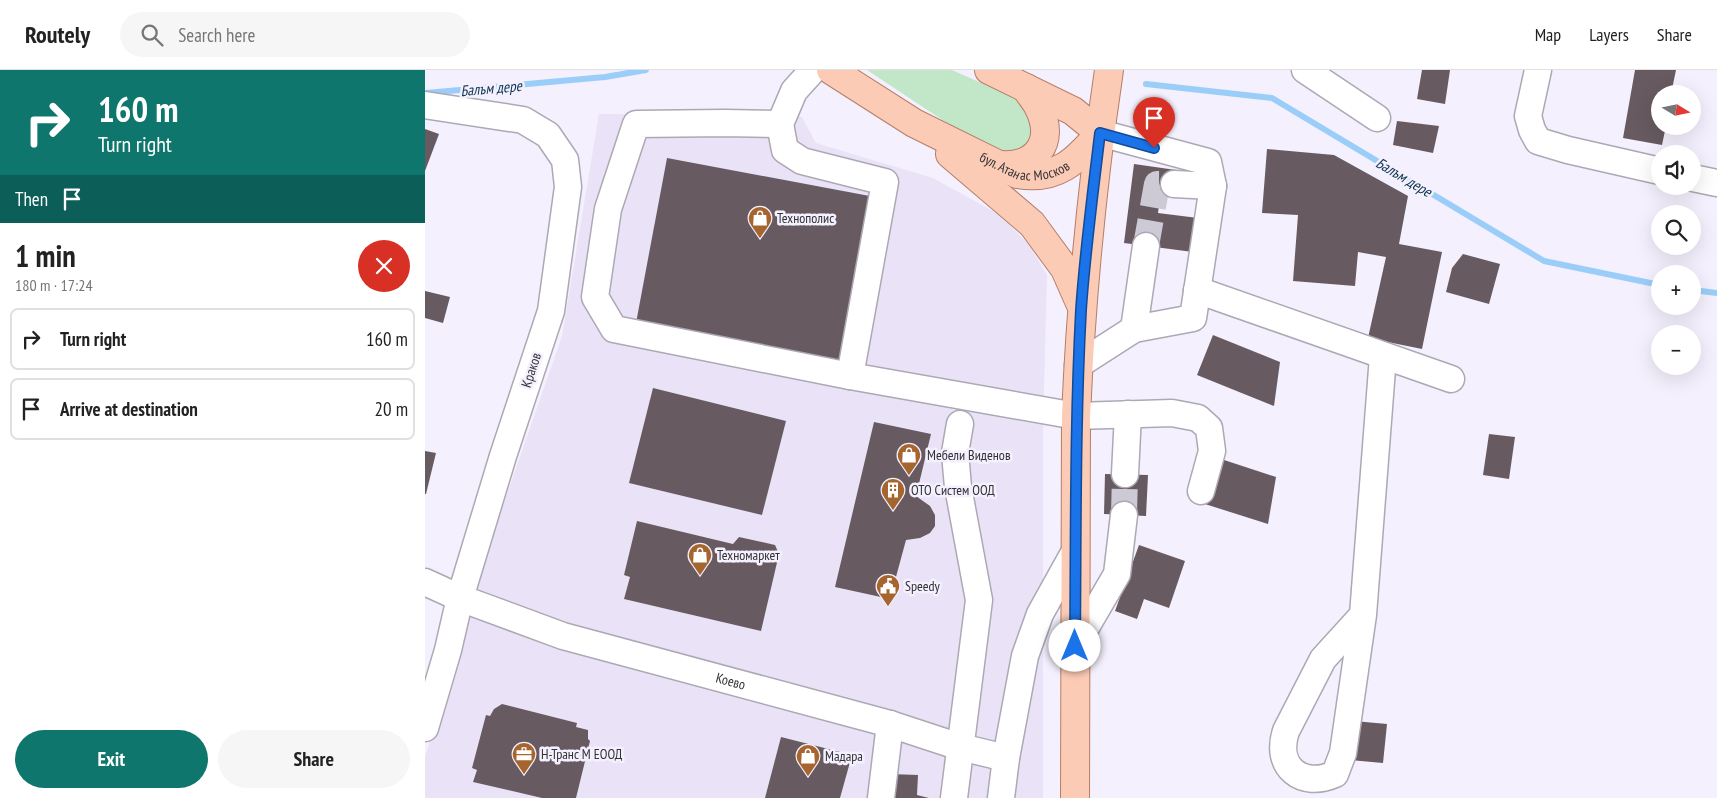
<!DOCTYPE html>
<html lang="en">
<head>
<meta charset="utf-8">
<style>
  :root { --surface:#fff; --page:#f6f6f6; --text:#222; --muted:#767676; --line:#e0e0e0; --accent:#0f766e }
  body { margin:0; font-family:"PT Sans Narrow",sans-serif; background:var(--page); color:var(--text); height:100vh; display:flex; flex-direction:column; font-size:19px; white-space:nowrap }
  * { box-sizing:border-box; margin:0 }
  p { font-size:16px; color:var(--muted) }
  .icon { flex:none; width:28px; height:28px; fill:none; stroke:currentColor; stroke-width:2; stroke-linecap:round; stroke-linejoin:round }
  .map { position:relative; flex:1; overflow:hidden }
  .sheet { display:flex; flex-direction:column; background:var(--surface); width:425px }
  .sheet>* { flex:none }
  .hud { background:#0f766e; color:#fff; overflow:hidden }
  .needle { width:32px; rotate:100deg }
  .fabs { position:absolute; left:1226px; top:15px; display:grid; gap:10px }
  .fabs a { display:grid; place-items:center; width:50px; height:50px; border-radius:50%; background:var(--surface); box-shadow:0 5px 20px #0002; font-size:25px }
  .pin { position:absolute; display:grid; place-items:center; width:42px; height:42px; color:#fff; margin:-51px -21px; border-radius:50% 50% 50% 0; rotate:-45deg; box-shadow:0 0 5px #0007 }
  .pin .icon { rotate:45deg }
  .me { position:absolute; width:55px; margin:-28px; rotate:0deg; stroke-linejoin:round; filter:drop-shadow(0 0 4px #0008) }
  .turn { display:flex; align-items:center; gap:18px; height:105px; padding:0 15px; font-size:22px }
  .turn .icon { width:65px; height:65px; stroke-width:2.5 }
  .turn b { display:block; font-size:35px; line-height:42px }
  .then { display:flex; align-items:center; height:48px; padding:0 15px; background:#0003; gap:10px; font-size:19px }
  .round { display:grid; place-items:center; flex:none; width:52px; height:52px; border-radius:26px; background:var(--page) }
  .overview { display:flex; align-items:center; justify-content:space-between; height:85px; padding:0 15px }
  h1 { font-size:30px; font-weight:700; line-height:38px }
  .action { display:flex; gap:10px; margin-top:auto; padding:10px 15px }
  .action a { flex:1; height:58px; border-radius:30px; background:var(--accent); color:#fff; font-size:20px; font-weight:700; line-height:58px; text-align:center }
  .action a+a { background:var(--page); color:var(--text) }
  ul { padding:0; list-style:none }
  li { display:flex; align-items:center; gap:15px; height:62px; margin:0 10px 8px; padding:0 5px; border:2px solid var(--line); border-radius:8px }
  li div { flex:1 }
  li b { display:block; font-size:19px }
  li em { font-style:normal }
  header { display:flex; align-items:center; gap:30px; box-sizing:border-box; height:70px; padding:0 25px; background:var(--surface); border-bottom:1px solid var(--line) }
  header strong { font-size:24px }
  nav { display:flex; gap:28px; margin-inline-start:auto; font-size:18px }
  .search { width:350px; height:45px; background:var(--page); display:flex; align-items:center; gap:12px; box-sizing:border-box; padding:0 18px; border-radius:28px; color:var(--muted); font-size:19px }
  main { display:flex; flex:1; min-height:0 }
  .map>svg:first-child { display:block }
</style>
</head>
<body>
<header>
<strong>Routely</strong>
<div class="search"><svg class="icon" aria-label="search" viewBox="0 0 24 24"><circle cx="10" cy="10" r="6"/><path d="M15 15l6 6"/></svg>Search here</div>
<nav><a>Map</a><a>Layers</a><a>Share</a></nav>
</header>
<main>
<section class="sheet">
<div class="hud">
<div class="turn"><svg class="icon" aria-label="right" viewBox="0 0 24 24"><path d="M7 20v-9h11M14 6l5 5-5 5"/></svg><div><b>160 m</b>Turn right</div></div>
<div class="then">Then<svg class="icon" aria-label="arrive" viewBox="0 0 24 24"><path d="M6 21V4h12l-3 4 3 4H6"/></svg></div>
</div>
<div class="overview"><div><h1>1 min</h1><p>180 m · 17:24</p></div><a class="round" style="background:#d93025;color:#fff"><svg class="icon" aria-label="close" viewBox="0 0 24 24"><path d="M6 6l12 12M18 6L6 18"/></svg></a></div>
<ul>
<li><svg class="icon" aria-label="right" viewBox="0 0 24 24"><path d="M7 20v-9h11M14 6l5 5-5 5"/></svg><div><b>Turn right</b></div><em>160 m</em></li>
<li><svg class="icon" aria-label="arrive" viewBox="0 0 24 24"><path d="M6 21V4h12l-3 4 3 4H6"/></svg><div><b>Arrive at destination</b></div><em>20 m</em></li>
</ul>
<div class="action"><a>Exit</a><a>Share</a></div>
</section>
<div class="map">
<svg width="1292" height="728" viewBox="0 0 1292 728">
  <rect width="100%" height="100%" fill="#f4f0fd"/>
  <!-- built -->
  <polygon fill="#eae3f7" points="348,39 377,47 391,73 508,108 575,145 604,175 622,205 618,357 618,728 0,728 0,688 42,539 137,266 174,44 325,44"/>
  <!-- green -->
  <polygon fill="#c2e7c8" points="442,0 527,0 590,28 597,31 610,51 603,76 585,86 540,65"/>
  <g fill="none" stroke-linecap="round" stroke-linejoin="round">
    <!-- stream -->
    <g stroke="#9acef9" stroke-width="6">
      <polyline points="721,14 847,28 1119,191 1235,215"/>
      <polyline points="1,23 180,7 221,0"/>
      <polyline points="1268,220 1292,223"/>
    </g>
  </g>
  <!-- building -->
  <g fill="#675b61">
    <polygon points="997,0 1025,0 1020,34 992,29"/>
    <polygon points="1210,0 1251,0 1246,24 1235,24 1235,56 1241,56 1237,75 1198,68"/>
    <polygon points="972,51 1014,56 1008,83 968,75"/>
    <polygon points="0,59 14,64 0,101"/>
    <polygon points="842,79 909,85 983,126 974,174 1017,182 997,279 943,268 961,187 933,182 930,216 868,211 873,145 837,143"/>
    <polygon points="242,88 450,127 420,292 211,253"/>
    <polygon points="709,94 751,100 748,123 736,121 733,143 773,148 768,182 699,173"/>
    <polygon points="1038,184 1075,194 1064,234 1021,222 1027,198"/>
    <polygon points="0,221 25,227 18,253 0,248"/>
    <polygon points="788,265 855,292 849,336 772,305"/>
    <polygon points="228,318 361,351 337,445 204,413"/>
    <polygon points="449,352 506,364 491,426 505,436 510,445 510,456 505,463 495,468 481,470 465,529 410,517"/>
    <polygon points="1064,364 1090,367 1084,409 1058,405"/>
    <polygon points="0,381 11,383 1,424 0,424"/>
    <polygon points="796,389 851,407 843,454 780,434"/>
    <polygon points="680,404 723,405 721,446 679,444"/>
    <polygon points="212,451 308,474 314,467 350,475 354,484 336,561 199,529 205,507 199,505"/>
    <polygon points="714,475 760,491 744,538 719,529 712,549 690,541"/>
    <polygon points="77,634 152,653 151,657 163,660 163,669 165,671 151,728 117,728 48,712 52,700 47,698 61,645 65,646 69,639"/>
    <polygon points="929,651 962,654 958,693 925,690"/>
    <polygon points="356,667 427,685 415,728 340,728"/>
    <polygon points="465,704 493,705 492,725 504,728 462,728"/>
  </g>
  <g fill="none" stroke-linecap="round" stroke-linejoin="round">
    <!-- minor-tunnel -->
    <g stroke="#cdcad5" stroke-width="26" stroke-dasharray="26 13" stroke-linecap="butt">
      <polyline points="721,176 732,114 749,114"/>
      <polyline points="699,445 700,404"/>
    </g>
    <!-- minor casing -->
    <g stroke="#aca8b4" stroke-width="29">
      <g id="minor">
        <polyline points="388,0 369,21 355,54 360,80 377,91 460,112 425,306 651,346 747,343 773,348 784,358 787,381 776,421"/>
        <polyline points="880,0 952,48"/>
        <polyline points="1113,0 1103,46 1107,60 1113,71 1143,80 1235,101"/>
        <polyline points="0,35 98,50 123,65 140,90 143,117 126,241 78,386 35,528 23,580 0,658"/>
        <polyline points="355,54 300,53 211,54 183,139 170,227 189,259 425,306"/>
        <polyline points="675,63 783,92 788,116 768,248 709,259"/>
        <polyline points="1268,108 1292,113"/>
        <polyline points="749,114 788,116"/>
        <polyline points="772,220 1026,309"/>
        <polyline points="653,295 709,259 721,176"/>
        <polyline points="700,404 703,344"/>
        <path id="s1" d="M 0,512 L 35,528 L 138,566 L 465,654 L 535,677 L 581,688"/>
        <path d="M 938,545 L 898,589 L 861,661 C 849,697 877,719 910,704 L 918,683 L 938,545 L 958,286"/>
        <polyline points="650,576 692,504 699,445"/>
        <polyline points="456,728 465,654"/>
        <polyline points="529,728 554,530 533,417 530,383 535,354"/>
        <polyline points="576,728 581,688 600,586 615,544 650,481"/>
      </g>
    </g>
    <!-- major casing -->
    <g stroke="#b47f69" stroke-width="30">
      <g id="major">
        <path id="s2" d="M 406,0 L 489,53 L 592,104 C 632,111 651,91 675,63"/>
        <polyline points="564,0 648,41 675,63"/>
        <polyline points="525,84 607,154 640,199 655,233"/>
        <path d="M 574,95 C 610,98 631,73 614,38 C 611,31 605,25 601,18"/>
        <path d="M 650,728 L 651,346 C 656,230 667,115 684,0"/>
      </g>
    </g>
    <!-- minor -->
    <use href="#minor" stroke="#fff" stroke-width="26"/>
    <!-- major -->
    <use href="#major" stroke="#fbcbb5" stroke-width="28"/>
  </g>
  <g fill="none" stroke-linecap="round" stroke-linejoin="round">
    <!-- route casing -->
    <g stroke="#114b97" stroke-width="12">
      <path id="route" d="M 650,576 C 651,464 650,352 656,240 C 660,181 668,122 675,63 L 729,78"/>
    </g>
    <!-- route -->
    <use href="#route" stroke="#1a73e8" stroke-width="9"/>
  </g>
  <!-- icons -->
  <defs>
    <g id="shop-pin" transform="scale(1.25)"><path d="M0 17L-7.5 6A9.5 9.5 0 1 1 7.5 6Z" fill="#a6652f" stroke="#f4f0fd"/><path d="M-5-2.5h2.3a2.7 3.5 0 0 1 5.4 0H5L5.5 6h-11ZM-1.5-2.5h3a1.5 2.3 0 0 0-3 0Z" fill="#fff"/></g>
    <g id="building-pin" transform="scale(1.25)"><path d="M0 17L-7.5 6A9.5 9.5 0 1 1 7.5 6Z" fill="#a6652f" stroke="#f4f0fd"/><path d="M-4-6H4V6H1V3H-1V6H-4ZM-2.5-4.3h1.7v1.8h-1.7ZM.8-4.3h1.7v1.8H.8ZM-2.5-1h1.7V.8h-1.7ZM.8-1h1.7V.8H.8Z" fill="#fff"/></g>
    <g id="civic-pin" transform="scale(1.25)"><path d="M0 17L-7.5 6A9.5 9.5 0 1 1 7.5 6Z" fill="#a6652f" stroke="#f4f0fd"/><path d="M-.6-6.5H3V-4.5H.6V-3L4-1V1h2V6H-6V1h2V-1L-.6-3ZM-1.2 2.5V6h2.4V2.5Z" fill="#fff"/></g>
    <g id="office-pin" transform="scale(1.25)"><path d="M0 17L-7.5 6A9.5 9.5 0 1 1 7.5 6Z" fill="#a6652f" stroke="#f4f0fd"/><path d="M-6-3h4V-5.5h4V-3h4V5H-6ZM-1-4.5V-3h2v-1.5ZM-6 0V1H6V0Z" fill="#fff"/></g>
  </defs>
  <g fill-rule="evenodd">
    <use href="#shop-pin" x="335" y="148"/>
    <use href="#shop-pin" x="484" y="385"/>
    <use href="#building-pin" x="468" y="420"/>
    <use href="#shop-pin" x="275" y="485"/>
    <use href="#civic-pin" x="463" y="516"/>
    <use href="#office-pin" x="99" y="684"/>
    <use href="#shop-pin" x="383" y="686"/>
  </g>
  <g text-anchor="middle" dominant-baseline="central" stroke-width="5" stroke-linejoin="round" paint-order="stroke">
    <!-- street labels -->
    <g font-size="14" fill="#333237" stroke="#f4f0fd">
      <text stroke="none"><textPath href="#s2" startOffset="220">бул. Атанас Москов</textPath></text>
      <text transform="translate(106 300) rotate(-72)">Краков</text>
      <text stroke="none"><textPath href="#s1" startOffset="322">Коево</textPath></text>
    </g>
    <!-- poi labels -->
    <g font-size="14" fill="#333237" stroke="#f4f0fd" text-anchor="start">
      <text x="352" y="148">Технополис</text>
      <text x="502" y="385">Мебели Виденов</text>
      <text x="486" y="420">ОТО Систем ООД</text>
      <text x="292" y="485">Техномаркет</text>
      <text x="480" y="516">Speedy</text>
      <text x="116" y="684">Н-Транс М ЕООД</text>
      <text x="400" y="686">Мадара</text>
    </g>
    <!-- water labels -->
    <g font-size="15" font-style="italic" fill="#0b3450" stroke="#f4f0fd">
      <text transform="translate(66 18) rotate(-5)">Балъм дере</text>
      <text transform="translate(979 107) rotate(31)">Балъм дере</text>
    </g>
  </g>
</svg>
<div class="fabs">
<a><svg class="needle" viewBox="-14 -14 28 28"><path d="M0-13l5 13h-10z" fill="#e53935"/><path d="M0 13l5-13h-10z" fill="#767676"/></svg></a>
<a><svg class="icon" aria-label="sound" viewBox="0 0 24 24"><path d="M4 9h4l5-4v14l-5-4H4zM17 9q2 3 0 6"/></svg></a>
<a><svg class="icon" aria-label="search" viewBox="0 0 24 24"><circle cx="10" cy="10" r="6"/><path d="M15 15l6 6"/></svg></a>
<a>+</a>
<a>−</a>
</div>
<div class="pin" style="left:729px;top:78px;background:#d93025"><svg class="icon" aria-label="arrive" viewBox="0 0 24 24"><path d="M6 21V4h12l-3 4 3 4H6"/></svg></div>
<svg class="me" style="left:650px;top:576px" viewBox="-20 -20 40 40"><circle r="19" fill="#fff"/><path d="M0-13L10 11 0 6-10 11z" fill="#1a73e8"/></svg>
</div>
</main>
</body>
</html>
